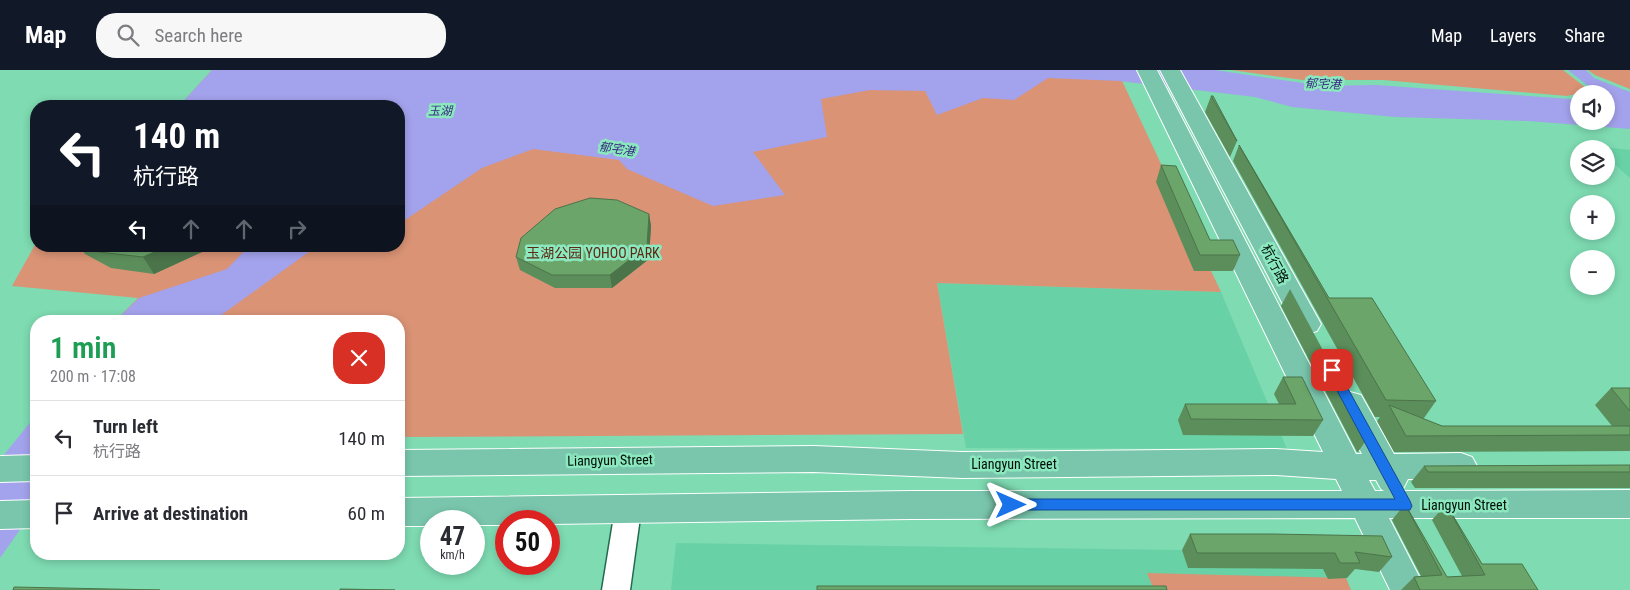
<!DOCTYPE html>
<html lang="en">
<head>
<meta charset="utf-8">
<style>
  :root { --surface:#fff; --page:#f7f7f7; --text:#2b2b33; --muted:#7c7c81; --line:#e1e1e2; --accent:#111827 }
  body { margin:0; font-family:"Roboto Condensed","Noto Sans SC",sans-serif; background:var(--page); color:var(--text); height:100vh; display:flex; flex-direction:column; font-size:19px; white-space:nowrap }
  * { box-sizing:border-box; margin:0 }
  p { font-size:16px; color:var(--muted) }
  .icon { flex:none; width:28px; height:28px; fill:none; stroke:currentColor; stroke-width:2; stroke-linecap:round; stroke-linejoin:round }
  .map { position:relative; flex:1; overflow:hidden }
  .panel { position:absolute; left:30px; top:245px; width:375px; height:245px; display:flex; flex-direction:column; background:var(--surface); border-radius:20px; box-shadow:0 2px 8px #0003 }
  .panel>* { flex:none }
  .hud { position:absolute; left:30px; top:30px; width:375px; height:152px; border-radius:20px; box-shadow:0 2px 8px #0003; background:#111827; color:#fff; overflow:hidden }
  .tools { position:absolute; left:1570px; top:15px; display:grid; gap:10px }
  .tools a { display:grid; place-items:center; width:45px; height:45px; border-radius:50%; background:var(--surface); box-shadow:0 2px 8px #0003; font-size:25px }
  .speed { position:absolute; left:420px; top:440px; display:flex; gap:10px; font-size:25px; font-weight:700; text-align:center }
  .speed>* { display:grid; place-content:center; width:65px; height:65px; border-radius:50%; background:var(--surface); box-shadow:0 2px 8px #0003; line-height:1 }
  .speed small { font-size:12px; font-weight:400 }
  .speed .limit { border:8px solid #d22; background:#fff; color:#111 }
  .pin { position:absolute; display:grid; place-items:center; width:42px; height:42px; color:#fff; margin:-21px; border-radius:10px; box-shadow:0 2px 8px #0006 }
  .me { position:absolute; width:55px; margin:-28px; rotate:90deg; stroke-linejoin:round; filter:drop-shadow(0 0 4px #0008) }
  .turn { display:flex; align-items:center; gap:18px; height:105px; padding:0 20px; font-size:22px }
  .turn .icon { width:65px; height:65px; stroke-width:2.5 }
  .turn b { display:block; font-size:35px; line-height:42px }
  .lanes { display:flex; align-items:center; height:48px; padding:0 20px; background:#0003; justify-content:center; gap:25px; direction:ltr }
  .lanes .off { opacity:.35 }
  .round { display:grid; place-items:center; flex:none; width:52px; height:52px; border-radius:20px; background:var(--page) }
  .head { display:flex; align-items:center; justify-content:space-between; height:85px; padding:0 20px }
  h1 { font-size:30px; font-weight:600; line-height:38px; color:#1e9e55 }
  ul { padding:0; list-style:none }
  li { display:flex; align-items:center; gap:15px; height:75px; padding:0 20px; border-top:1px solid var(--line) }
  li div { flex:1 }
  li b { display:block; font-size:19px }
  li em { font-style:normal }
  header { display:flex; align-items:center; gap:30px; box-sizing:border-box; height:70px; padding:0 25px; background:var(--accent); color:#fff }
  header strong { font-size:24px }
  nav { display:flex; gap:28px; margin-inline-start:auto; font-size:18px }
  .search { width:350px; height:45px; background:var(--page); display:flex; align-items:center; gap:12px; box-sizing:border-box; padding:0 18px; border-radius:20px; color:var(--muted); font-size:19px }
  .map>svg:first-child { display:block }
</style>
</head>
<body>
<header>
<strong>Map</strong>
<div class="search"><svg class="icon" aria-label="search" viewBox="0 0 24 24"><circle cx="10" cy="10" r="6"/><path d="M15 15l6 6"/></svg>Search here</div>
<nav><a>Map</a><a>Layers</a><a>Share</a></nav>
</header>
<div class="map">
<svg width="1630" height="520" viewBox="0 0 1630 520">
  <rect width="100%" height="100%" fill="#7edbb2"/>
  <!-- built -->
  <g fill="#69d1a6">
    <polygon points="1602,77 1630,80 1630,108 1612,92 1606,84 1606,79"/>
    <polygon points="937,213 1221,222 1287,379 966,378"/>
    <polygon points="676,473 1334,482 1351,520 671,520"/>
  </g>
  <!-- green -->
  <g fill="#da9375">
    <polygon points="212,0 1117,0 1221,222 937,213 963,364 399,367 399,251 115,251 138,228 12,216 36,173 36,176 399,176 399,36 179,36"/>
    <polygon points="1231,0 1563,0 1590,21 1567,26 1383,10 1303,10"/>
    <polygon points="1588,0 1630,0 1630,19 1595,5"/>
    <polygon points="1147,503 1346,508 1351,520 1154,520"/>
  </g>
  <!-- water -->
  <g fill="#a3a2ec">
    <polygon points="212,0 1215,0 1323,16 1376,15 1571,29 1579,27 1579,51 1606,51 1606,24 1598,24 1568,0 1586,0 1594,8 1630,22 1630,59 1528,51 1395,47 1292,37 1255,27 1119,11 1048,8 1014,30 983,28 937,45 925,21 870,20 821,29 827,67 753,82 785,125 713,136 627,99 619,90 533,79 482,98 399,154 399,36 179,36"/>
    <polygon points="249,176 317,176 213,251 115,251 139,228 227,199"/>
    <polygon points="36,345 36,437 0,488 0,390"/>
  </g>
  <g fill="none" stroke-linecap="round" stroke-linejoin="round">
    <!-- minor casing -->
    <g stroke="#226b4f" stroke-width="3">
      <polygon id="minor" points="628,429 638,432 641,440 630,520 602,520 615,440 618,432"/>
    </g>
    <!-- major casing -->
    <g stroke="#fff" stroke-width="2">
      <g id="major">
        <path d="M 1137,0 L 1157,0 L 1356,384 L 1362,384 L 1335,333 L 1339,325 L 1350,322 L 1361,325 L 1394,384 L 1461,383 L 1472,387 L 1477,396 L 1472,405 L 1461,409 L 1408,409 L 1403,419 L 1400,421 L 1630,420 L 1630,448 L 1389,448 L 1426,520 L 1390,520 L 1355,448 L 911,449 L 549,454 L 549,451 L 506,451 L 506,455 L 474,455 L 474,451 L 431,451 L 431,456 L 399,456 L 399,428 L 911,421 L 1342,421 L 1336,409 L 1276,405 L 962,408 L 814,402 L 399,406 L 399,380 L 814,376 L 962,382 L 1276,379 L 1323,382 ZM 1369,410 L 1376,410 L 1381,419 L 1384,421 L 1375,421 Z"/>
        <polygon points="1160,0 1180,0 1321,254 1317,261 1307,264 1297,261"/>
        <polygon points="36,385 36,411 0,412 0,386"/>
        <polygon points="36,430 36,458 0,459 0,431"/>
      </g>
    </g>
    <!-- minor -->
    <use href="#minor" fill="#fff" fill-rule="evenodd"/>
    <!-- major -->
    <use href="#major" fill="#79c6ac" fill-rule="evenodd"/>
  </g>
  <!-- wall -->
  <g fill="#5c8e5b">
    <polygon points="1211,26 1237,71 1230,87 1205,42"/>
    <polygon points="1239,75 1329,228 1436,331 1424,348 1421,348 1442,356 1612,356 1595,335 1611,318 1630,318 1630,381 1394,382 1377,351 1380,347 1375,347 1233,91"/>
    <polygon points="1161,95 1210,170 1240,185 1233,201 1194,201 1156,112"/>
    <polygon points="649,144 651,156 649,189 612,218 555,218 520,200 516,187"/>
    <polygon points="80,176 215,176 154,204 111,198 85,184"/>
    <polygon points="1290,219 1369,366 1358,382 1357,382 1281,236"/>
    <polygon points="1283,307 1323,350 1313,366 1183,365 1178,350 1185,334 1279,334 1274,324"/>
    <polygon points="1630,395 1630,418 1415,418 1411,412 1424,396"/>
    <polygon points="1405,434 1447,507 1462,506 1432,450 1446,434 1482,494 1538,520 1401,520 1414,507 1421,506 1392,450"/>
    <polygon points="1190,464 1272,464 1392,487 1379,502 1355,499 1347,508 1328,509 1323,499 1188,498 1182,480"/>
  </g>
  <!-- shaded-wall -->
  <g fill="#4b744a">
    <polygon points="649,144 651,156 649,189 612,218 610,205"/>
    <polygon points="168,176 215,176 154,204 143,187"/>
  </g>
  <!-- building -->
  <g fill="#6ba56a" stroke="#4b744a">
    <polygon points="1211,26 1213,26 1237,71"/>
    <polygon points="1239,75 1329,228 1372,228 1436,331 1386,330"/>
    <polygon points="1161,95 1176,96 1210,170 1233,170 1240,185 1200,185"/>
    <polygon points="590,128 617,130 649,144 647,176 610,205 552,205 516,187 521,168 555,139"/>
    <polygon points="89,176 168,176 143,187 99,182"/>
    <polygon points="1283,307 1302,307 1323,350 1191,349 1185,334 1296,334"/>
    <polygon points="1611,318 1630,318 1630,341"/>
    <polygon points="1389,335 1442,356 1630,356 1630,365 1406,366"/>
    <polygon points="1630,395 1630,402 1428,402 1424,396"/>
    <polygon points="1405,434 1447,507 1485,505 1446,434 1482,494 1522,494 1538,520 1420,520 1414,507 1442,505"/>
    <polygon points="1190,464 1272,464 1382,466 1392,487 1355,482 1360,493 1340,493 1335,483 1197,483"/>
    <polygon points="817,516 1166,516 1167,520 817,520"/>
    <polygon points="14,517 160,520 13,520"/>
    <polygon points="340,519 395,520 340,520"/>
  </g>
  <!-- route -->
  <polygon fill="#1a73e8" stroke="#114b97" points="1332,295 1336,297 1410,431 1412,436 1410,440 1011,440 1006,439 1004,435 1006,431 1011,429 1395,429 1326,300"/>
  <g text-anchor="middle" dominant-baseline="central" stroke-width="5" stroke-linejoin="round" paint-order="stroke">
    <!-- far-water labels -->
    <g font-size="12" font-style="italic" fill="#382b7f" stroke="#8be8bf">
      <text transform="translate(1323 14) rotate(2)">郁宅港</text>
      <text x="440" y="41">玉湖</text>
      <text transform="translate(617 79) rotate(9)">郁宅港</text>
    </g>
    <!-- park labels -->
    <g font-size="14" fill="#5d2a13" stroke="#8be8bf">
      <text x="593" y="183">玉湖公园 YOHOO PARK</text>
    </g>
    <!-- street labels -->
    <g font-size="14" fill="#000f08" stroke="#8be8bf">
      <text transform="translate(1275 194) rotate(62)">杭行路</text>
      <text transform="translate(610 390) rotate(-1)">Liangyun Street</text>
      <text x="1014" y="394">Liangyun Street</text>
      <text x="1464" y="435">Liangyun Street</text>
    </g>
  </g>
</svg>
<div class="tools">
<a><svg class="icon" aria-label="sound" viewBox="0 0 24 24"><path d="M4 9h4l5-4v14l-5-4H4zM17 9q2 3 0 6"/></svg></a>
<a><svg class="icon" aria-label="layers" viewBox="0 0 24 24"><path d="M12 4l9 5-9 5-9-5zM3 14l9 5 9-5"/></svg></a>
<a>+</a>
<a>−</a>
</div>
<div class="speed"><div>47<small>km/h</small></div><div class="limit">50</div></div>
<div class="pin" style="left:1332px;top:300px;background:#d93025"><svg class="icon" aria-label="arrive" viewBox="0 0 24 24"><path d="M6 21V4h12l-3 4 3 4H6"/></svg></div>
<svg class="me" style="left:1011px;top:435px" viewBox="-20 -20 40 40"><path d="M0-17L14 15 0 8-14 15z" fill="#1a73e8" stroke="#fff" stroke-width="4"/></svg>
<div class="hud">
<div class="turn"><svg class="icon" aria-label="left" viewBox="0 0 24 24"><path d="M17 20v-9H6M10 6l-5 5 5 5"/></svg><div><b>140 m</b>杭行路</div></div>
<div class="lanes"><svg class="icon" aria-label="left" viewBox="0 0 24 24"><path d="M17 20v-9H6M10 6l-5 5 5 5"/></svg><svg class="icon off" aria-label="ahead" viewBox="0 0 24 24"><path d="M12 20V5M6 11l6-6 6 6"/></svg><svg class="icon off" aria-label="ahead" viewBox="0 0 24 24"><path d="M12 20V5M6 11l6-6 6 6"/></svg><svg class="icon off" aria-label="right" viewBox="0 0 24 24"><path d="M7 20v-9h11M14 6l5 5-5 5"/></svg></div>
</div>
<section class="panel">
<div class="head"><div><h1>1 min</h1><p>200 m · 17:08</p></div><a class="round" style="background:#d93025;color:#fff"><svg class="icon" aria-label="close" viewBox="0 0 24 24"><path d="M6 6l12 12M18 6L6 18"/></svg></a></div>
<ul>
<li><svg class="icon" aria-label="left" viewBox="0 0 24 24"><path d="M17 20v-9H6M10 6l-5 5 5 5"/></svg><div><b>Turn left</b><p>杭行路</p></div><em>140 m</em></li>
<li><svg class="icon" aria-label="arrive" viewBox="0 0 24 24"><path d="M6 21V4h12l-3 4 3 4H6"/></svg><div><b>Arrive at destination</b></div><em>60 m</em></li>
</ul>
</section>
</div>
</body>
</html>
